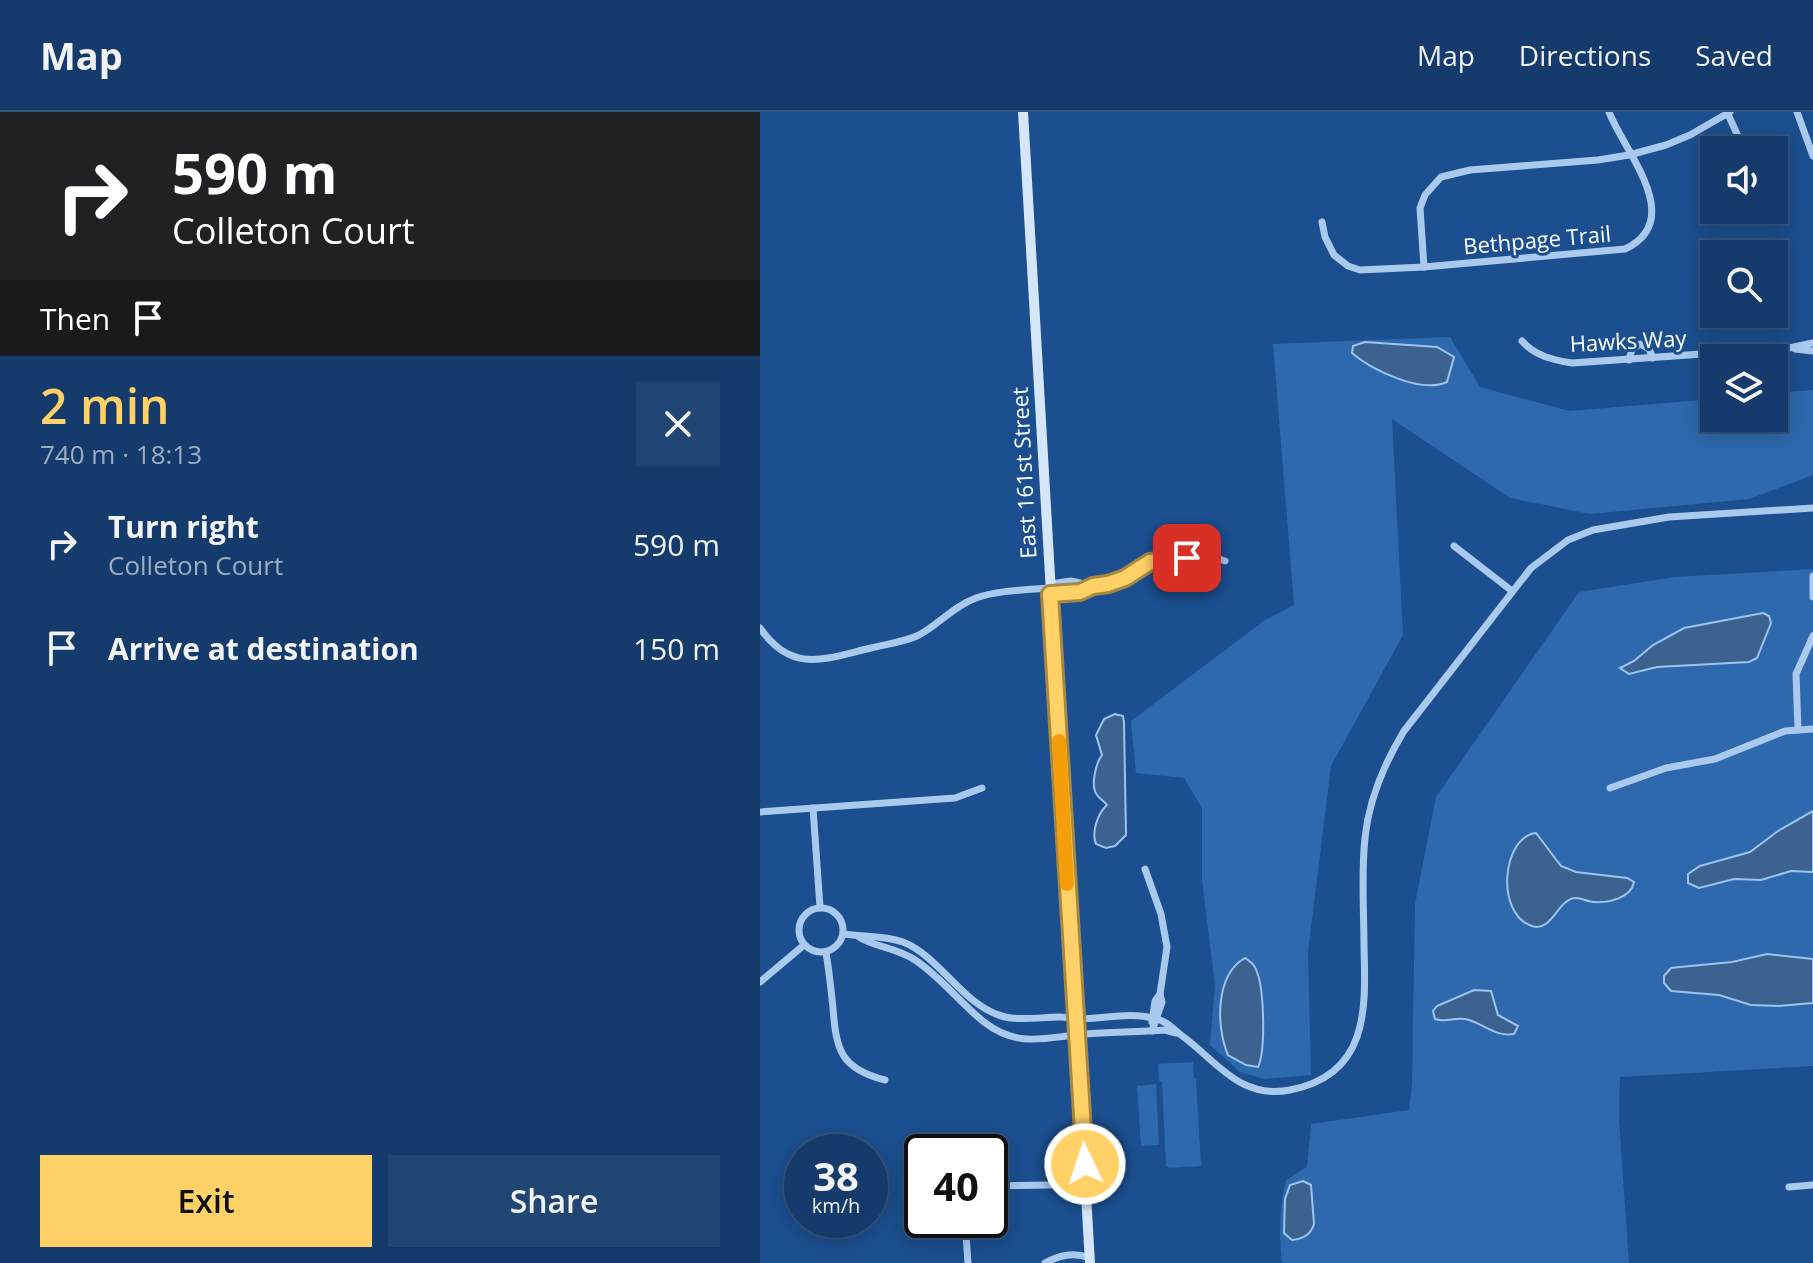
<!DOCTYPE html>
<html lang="en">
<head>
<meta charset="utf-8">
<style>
  :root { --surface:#143b6b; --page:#214673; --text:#f1f3f6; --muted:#9dadc1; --line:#33557e; --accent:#ffd166 }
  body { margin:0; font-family:"Open Sans",sans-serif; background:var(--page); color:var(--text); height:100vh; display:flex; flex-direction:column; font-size:30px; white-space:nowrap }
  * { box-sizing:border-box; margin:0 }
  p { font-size:26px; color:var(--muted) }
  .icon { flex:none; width:44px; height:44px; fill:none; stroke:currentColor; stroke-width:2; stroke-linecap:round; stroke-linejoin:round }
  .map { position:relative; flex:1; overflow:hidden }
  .details { display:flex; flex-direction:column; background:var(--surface); width:760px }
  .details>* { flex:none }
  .guide { background:#202124; color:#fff; overflow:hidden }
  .fabs { position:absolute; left:940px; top:24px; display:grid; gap:16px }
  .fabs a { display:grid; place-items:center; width:88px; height:88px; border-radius:0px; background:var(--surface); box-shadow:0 4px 20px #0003,0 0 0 2px var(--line); font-size:40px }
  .speed { position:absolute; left:24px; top:1022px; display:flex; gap:16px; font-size:40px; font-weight:700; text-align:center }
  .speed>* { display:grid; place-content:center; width:104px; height:104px; border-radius:50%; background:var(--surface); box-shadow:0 4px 20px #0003,0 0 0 2px var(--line); line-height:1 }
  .speed small { font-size:20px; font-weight:400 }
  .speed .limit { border:4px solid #111; border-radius:12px; background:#fff; color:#111 }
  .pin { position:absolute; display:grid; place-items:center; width:68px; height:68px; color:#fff; margin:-34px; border-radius:16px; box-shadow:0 4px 12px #0006 }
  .me { position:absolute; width:88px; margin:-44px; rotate:356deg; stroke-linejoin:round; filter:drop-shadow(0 0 6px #0008) }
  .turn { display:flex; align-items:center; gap:28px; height:168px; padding:0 40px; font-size:36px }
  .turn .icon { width:104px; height:104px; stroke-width:2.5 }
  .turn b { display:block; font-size:56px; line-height:68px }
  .then { display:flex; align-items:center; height:76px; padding:0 40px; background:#0003; gap:16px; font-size:30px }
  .round { display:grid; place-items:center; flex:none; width:84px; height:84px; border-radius:0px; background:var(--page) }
  .head { display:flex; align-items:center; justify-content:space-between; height:136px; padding:0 40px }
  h1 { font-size:48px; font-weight:600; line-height:60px; color:var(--accent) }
  .primary-button { display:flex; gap:16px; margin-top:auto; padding:16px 40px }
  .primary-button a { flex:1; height:92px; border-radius:0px; background:var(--accent); color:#111; font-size:32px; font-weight:600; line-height:92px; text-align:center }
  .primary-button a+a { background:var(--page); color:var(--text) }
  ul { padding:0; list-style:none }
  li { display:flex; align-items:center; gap:24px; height:104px; padding:0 40px }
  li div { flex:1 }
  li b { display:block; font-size:30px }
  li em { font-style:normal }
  header { display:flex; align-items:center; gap:48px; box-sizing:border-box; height:112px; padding:0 40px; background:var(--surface); border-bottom:2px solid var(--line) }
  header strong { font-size:38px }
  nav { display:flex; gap:44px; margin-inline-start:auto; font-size:28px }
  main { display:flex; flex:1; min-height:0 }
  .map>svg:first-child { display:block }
</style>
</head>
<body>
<header>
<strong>Map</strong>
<nav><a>Map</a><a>Directions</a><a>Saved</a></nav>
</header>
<main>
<section class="details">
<div class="guide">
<div class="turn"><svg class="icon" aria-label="right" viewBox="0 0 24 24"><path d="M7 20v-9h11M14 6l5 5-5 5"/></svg><div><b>590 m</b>Colleton Court</div></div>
<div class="then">Then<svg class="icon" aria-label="arrive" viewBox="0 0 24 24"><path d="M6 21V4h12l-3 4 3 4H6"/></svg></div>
</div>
<div class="head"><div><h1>2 min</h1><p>740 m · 18:13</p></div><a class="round"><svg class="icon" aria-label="close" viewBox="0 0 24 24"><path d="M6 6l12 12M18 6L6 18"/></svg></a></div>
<ul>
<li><svg class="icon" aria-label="right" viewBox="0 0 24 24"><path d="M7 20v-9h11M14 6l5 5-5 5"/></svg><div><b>Turn right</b><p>Colleton Court</p></div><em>590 m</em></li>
<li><svg class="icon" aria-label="arrive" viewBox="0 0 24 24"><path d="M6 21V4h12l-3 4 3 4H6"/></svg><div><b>Arrive at destination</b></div><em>150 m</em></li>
</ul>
<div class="primary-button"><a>Exit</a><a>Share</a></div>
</section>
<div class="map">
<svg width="1053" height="1151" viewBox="0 0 1053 1151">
  <rect width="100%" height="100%" fill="#1b4f8f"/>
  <!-- green -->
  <g fill="#2e69ad">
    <polygon points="690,225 720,275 809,299 954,287 954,306 1014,306 1014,281 1053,278 1053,363 989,387 830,402 750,386 632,307 643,523 571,654 548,840 551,963 504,967 480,960 450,933 455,874 442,768 442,696 424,666 376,661 371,609 505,508 534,493 513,232"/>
    <path d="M 1053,457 L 1053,954 L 860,965 L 859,1008 L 869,1151 L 522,1151 C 519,1122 519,1096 526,1068 L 547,1055 L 551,1012 L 649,998 L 652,972 L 655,792 L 676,685 L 819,480 L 915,465 Z"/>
    <polygon points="433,950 434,967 436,967 441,1054 409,1056 406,1054 402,970 399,969 398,952"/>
    <polygon points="396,972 399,1033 381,1034 377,974"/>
  </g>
  <!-- water -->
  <g fill="#3c6290" stroke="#9cc4f0" stroke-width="2">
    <path d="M 605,230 L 677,235 L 694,245 L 687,270 C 661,282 612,258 592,241 L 593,234 Z"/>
    <polygon points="1003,501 1009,504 1011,511 997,546 989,550 897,555 869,562 860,556 874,549 893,533 924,516"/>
    <path d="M 355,602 L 363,604 L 364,610 L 366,723 L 355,734 L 346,736 L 336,732 C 331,720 338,701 347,693 C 344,689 340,687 337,683 C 330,674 336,651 342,643 L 336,623 L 344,607 Z"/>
    <polygon points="1053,699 1053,760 1031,759 1001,768 974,767 939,776 928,771 928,762 940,754 990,740 1018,719"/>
    <path d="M 776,721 L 801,754 L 816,760 L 867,766 L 874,770 C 871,786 849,791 834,790 C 828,790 822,786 816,786 C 798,786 792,821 772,814 C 735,802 742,725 776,721 Z"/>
    <polygon points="1007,842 1053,847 1053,891 1019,894 991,893 959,883 911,879 904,871 904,864 911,856 920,855 972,850"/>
    <path d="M 485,846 C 491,850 495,853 497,860 C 504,878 506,938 498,955 L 486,953 L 468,943 C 456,915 455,863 485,846 Z"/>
    <path d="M 714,878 L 731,879 L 738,903 L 758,914 L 754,922 C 736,925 725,913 709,908 C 697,904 686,911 675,907 L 673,899 L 677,894 Z"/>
    <path d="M 543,1069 L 551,1073 L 554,1112 C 551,1123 543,1127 532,1128 L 524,1121 L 525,1087 L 530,1073 Z"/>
  </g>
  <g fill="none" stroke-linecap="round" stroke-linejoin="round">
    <!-- street -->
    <g stroke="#a9c9ee" stroke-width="7">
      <polyline points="967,0 982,33 1016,32"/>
      <polyline points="1037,0 1053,44"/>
      <path d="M 562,110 L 565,125 L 574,143 L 588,154 L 600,158 L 664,155 L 865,137 C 927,108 864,39 849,0"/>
      <polyline points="664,155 660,96 665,83 681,65 710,58 838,48 869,43 906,33 930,23 970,0"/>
      <path d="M 762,229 C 775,244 793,248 812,251 L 1029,236 L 1053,231"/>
      <polyline points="1035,237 1053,239"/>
      <polyline points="869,248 872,237 880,232 889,237 893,246"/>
      <polyline points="694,434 752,479"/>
      <polyline points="1053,464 1053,485"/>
      <polyline points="290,472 311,469 333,474"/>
      <polyline points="290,482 320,480 333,474 348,472 396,448 450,444 465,449"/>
      <path d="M 0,516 C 32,562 64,547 111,536 C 126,532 145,530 159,523 C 179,512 194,494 216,486 C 239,478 266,478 290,476"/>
      <polyline points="1038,618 1036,562 1053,524"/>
      <polyline points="850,676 906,656 955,647 1025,619 1053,617"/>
      <polyline points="53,696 60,795"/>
      <polyline points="0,700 195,686 222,676"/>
      <polyline points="385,757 401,802 407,835 400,882 402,890 392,919"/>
      <circle cx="61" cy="818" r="22"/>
      <path d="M 84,822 C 104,825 123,823 143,830 C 181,845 203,895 245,905 C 263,909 282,905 300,905 C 306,905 312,906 318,907 C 344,907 371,899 396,907 C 407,909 413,917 421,923 C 456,948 479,988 530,978 C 608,963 606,899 604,835 C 604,799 601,762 605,726 C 609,687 624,652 644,619 L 771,456 L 808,428 L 833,418 L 909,405 L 1053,396"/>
      <path d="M 99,825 C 113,835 136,835 155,848 C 181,865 200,891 224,910 C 259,937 286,925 325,922 C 351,920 378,920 405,918 L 416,921"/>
      <path d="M 66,840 C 69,859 71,877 73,896 C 76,938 81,957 125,968"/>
      <polyline points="0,870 44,833"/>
      <polyline points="392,910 395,889 400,882"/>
      <polyline points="230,1074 290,1073"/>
      <polyline points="1029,1075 1053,1073"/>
      <polyline points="205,1108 208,1151"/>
      <path d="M 285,1151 C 300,1143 313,1140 330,1146"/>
    </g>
    <!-- secondary -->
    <polyline stroke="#d6e6fa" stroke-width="10" points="263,0 330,1151"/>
  </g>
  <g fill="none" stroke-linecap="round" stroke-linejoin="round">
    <!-- route casing -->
    <g stroke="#a68842" stroke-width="20">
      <polyline id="route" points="325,1052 290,482 320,480 333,474 348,472 365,466 390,450 427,446"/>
    </g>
    <!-- route -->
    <use href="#route" stroke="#ffd166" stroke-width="14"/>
    <!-- slow -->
    <polyline stroke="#f59e0b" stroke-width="14" points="299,629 307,772"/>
  </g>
  <g text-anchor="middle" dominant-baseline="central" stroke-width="6" stroke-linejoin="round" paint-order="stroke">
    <!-- street labels -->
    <g font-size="22" fill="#fff" stroke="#1b4f8f">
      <text transform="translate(777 127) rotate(-5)">Bethpage Trail</text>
      <text transform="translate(868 228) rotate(-3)">Hawks Way</text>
      <text transform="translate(263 361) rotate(-93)">East 161st Street</text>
    </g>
  </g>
</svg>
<div class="fabs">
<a><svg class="icon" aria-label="sound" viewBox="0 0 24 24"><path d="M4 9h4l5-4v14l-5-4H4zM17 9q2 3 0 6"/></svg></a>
<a><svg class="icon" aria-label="search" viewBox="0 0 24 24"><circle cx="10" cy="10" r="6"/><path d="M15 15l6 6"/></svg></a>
<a><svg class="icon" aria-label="layers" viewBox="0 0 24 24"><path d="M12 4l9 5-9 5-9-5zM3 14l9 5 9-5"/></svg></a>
</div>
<div class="speed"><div>38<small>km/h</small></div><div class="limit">40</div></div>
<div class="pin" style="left:427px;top:446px;background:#d93025"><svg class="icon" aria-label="arrive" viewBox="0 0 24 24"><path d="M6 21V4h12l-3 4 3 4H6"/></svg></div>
<svg class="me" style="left:325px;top:1052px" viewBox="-20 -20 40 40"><circle r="17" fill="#ffd166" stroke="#fff" stroke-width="3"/><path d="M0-11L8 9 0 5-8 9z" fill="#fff"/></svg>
</div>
</main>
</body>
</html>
